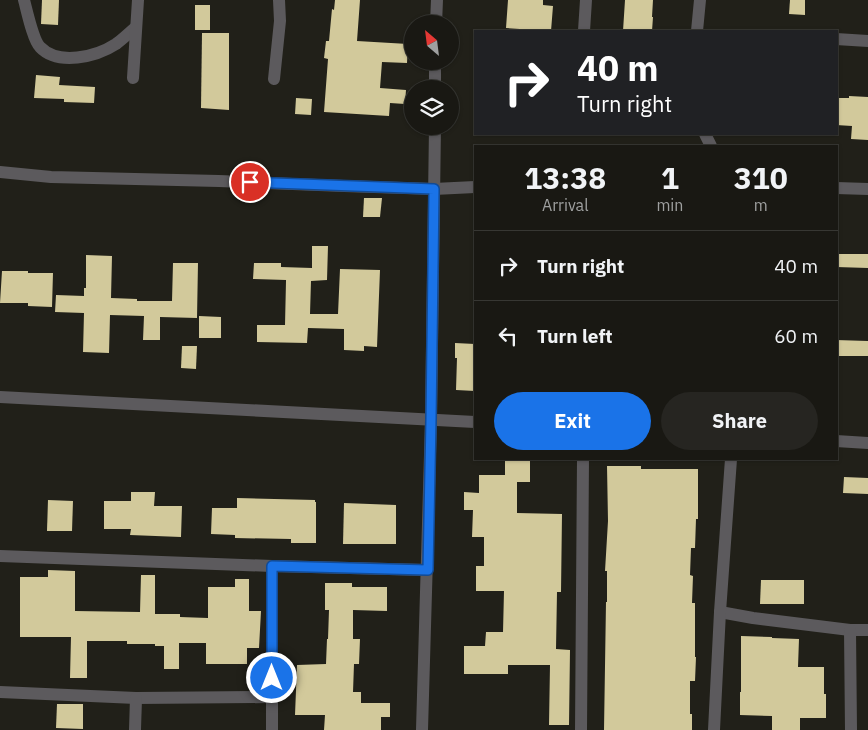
<!DOCTYPE html>
<html lang="en">
<head>
<meta charset="utf-8">
<style>
  :root { --surface:#191813; --page:#262521; --text:#f1f3f6; --muted:#9fa0a0; --line:#373733; --accent:#1a73e8 }
  body { margin:0; font-family:"IBM Plex Sans",sans-serif; background:var(--page); color:var(--text); height:100vh; display:flex; flex-direction:column; font-size:19px; white-space:nowrap }
  * { box-sizing:border-box; margin:0 }
  p { font-size:16px; color:var(--muted) }
  .icon { flex:none; width:28px; height:28px; fill:none; stroke:currentColor; stroke-width:2; stroke-linecap:round; stroke-linejoin:round }
  .map { position:relative; flex:1; overflow:hidden }
  .panel { position:absolute; left:474px; top:145px; width:364px; height:315px; display:flex; flex-direction:column; background:var(--surface); border-radius:0px; box-shadow:0 1px 4px #0004,0 0 0 1px var(--line) }
  .panel>* { flex:none }
  .hud { position:absolute; left:474px; top:30px; width:364px; height:105px; border-radius:0px; box-shadow:0 1px 4px #0004,0 0 0 1px var(--line); background:#202124; color:#fff; overflow:hidden }
  .needle { width:32px; rotate:332deg }
  .controls { position:absolute; left:404px; top:15px; display:grid; gap:10px }
  .controls a { display:grid; place-items:center; width:55px; height:55px; border-radius:50%; background:var(--surface); box-shadow:0 1px 4px #0004,0 0 0 1px var(--line); font-size:25px }
  .pin { position:absolute; display:grid; place-items:center; width:42px; height:42px; color:#fff; margin:-21px; border:2px solid #fff; border-radius:50%; box-shadow:0 1px 5px #0007 }
  .me { position:absolute; width:55px; margin:-28px; rotate:0deg; stroke-linejoin:round; filter:drop-shadow(0 0 4px #0008) }
  .turn { display:flex; align-items:center; gap:18px; height:105px; padding:0 20px; font-size:22px }
  .turn .icon { width:65px; height:65px; stroke-width:2.5 }
  .turn b { display:block; font-size:35px; line-height:42px }
  .eta { display:flex; justify-content:space-evenly; align-items:center; height:85px; text-align:center }
  .eta b { font-size:30px; font-weight:800; line-height:35px }
  .button { display:flex; gap:10px; margin-top:auto; padding:10px 20px }
  .button a { flex:1; height:58px; border-radius:30px; background:var(--accent); color:#fff; font-size:20px; font-weight:800; line-height:58px; text-align:center }
  .button a+a { background:var(--page); color:var(--text) }
  ul { padding:0; list-style:none }
  li { display:flex; align-items:center; gap:15px; height:70px; padding:0 20px; border-top:1px solid var(--line) }
  li div { flex:1 }
  li b { display:block; font-size:19px }
  li em { font-style:normal }
  .map>svg:first-child { display:block }
</style>
</head>
<body>
<div class="map">
<svg width="868" height="730" viewBox="0 0 868 730">
  <rect width="100%" height="100%" fill="#212019"/>
  <!-- building -->
  <g fill="#d2c99b">
    <polygon points="42,0 59,0 58,25 41,24"/>
    <polygon points="335,0 360,0 357,41 408,44 407,63 382,62 380,88 406,90 405,104 390,103 389,116 324,112 328,59 324,58 326,41 329,41 332,9 334,10"/>
    <polygon points="508,0 543,0 543,5 553,6 551,31 506,28"/>
    <polygon points="625,0 653,0 652,17 653,17 652,31 623,31"/>
    <polygon points="790,0 805,0 805,15 789,14"/>
    <rect x="195" y="5" width="15" height="25"/>
    <polygon points="202,33 229,33 229,110 201,108"/>
    <polygon points="36,75 60,77 59,85 95,87 94,103 64,102 64,99 34,98"/>
    <polygon points="849,96 868,97 868,140 851,139 852,126 836,125 836,98 849,98"/>
    <polygon points="296,98 312,99 311,115 295,114"/>
    <polygon points="364,198 382,198 380,217 363,217"/>
    <polygon points="312,246 328,246 327,280 311,281 310,314 338,314 340,269 380,270 377,347 364,346 364,351 344,350 344,329 308,328 307,343 257,342 257,325 285,325 286,281 286,280 253,279 254,263 281,263 281,267 312,268"/>
    <polygon points="836,254 868,254 868,268 836,267"/>
    <polygon points="86,255 112,256 111,298 137,299 137,301 172,301 173,263 198,263 197,318 160,317 160,340 143,340 144,316 110,315 109,353 83,352 84,313 55,312 56,295 84,296 84,288 86,288"/>
    <polygon points="2,271 28,271 28,273 53,273 52,307 28,306 28,303 0,303"/>
    <polygon points="199,316 221,317 221,338 199,338"/>
    <polygon points="836,340 868,341 868,356 836,356"/>
    <polygon points="455,343 475,344 475,391 456,390 457,358 455,358"/>
    <polygon points="182,346 197,346 196,369 181,368"/>
    <polygon points="505,460 530,460 530,482 517,482 517,513 562,514 561,592 557,592 556,649 570,650 569,725 549,725 550,665 508,665 508,674 464,674 464,646 485,646 486,632 503,632 504,591 476,591 476,566 484,566 484,537 472,537 473,510 464,510 464,492 479,493 479,475 505,475"/>
    <polygon points="607,466 641,466 641,469 698,469 698,519 696,519 695,548 691,548 690,575 693,576 692,603 695,603 695,657 696,657 695,681 690,681 690,714 692,714 692,730 604,730 606,602 607,602 607,571 605,571 608,521"/>
    <polygon points="844,477 868,478 868,494 843,493"/>
    <polygon points="131,492 155,492 154,506 182,506 181,537 130,535 131,529 104,529 104,501 131,501"/>
    <polygon points="237,498 315,500 315,502 316,502 316,543 291,543 291,539 235,538 235,535 211,534 212,508 237,508"/>
    <polygon points="48,500 73,501 72,531 47,531"/>
    <polygon points="344,503 396,505 396,544 343,544"/>
    <polygon points="48,570 75,571 75,611 140,612 141,575 155,575 155,614 180,614 180,617 208,618 208,587 235,587 235,579 249,579 249,611 261,611 259,648 247,648 247,664 206,664 206,643 179,643 179,669 164,669 164,646 155,646 155,644 127,644 127,641 87,641 87,678 70,678 71,637 20,637 20,577 48,577"/>
    <polygon points="761,580 804,580 804,604 760,604"/>
    <polygon points="325,583 352,583 352,587 387,587 387,611 353,610 353,639 360,639 359,664 354,664 353,692 361,692 361,703 390,703 390,717 381,717 381,730 324,730 325,715 295,715 297,665 326,664 327,639 328,639 329,610 325,610"/>
    <polygon points="741,636 772,637 772,638 799,639 798,667 824,667 824,694 826,694 826,718 800,718 800,730 772,730 772,716 740,715 740,692 741,692"/>
    <polygon points="57,704 83,704 83,729 56,728"/>
  </g>
  <g fill="none" stroke-linecap="round" stroke-linejoin="round">
    <!-- minor -->
    <g stroke="#5c5a5d" stroke-width="12">
      <path d="M 24,0 C 27,11 33,40 40,47 C 58,66 96,57 116,44 C 123,39 130,32 136,27"/>
      <polyline points="436,24 437,0"/>
      <polyline points="584,31 586,0"/>
      <polyline points="697,31 700,0"/>
      <polyline points="836,39 868,41"/>
      <polyline points="133,78 138,0"/>
      <polyline points="274,79 280,21 279,0"/>
      <polyline points="435,89 435,61"/>
      <polyline points="705,134 711,146"/>
      <polyline points="0,172 51,177 219,181 344,186 434,189 475,187"/>
      <polyline points="836,188 868,189"/>
      <polyline points="0,397 475,422"/>
      <polyline points="836,441 868,443"/>
      <polyline points="0,556 272,566 427,570"/>
      <polyline points="720,612 753,618 850,630 868,630"/>
      <polyline points="850,630 851,730"/>
      <polyline points="0,692 136,698 272,697"/>
      <polyline points="135,730 136,698"/>
      <polyline points="272,730 272,566"/>
      <polyline points="422,730 431,420 435,126"/>
      <polyline points="581,730 583,459"/>
      <polyline points="714,730 720,612 731,459"/>
    </g>
  </g>
  <g fill="none" stroke-linecap="round" stroke-linejoin="round">
    <!-- route casing -->
    <g stroke="#114b97" stroke-width="12">
      <polyline id="route" points="250,182 434,189 431,420 428,570 272,566 272,678"/>
    </g>
    <!-- route -->
    <use href="#route" stroke="#1a73e8" stroke-width="9"/>
  </g>
</svg>
<div class="controls">
<a><svg class="needle" viewBox="-14 -14 28 28"><path d="M0-13l5 13h-10z" fill="#e53935"/><path d="M0 13l5-13h-10z" fill="#9fa0a0"/></svg></a>
<a><svg class="icon" aria-label="layers" viewBox="0 0 24 24"><path d="M12 4l9 5-9 5-9-5zM3 14l9 5 9-5"/></svg></a>
</div>
<div class="pin" style="left:250px;top:182px;background:#d93025"><svg class="icon" aria-label="arrive" viewBox="0 0 24 24"><path d="M6 21V4h12l-3 4 3 4H6"/></svg></div>
<svg class="me" style="left:272px;top:678px" viewBox="-20 -20 40 40"><circle r="17" fill="#1a73e8" stroke="#fff" stroke-width="3"/><path d="M0-11L8 9 0 5-8 9z" fill="#fff"/></svg>
<div class="hud">
<div class="turn"><svg class="icon" aria-label="right" viewBox="0 0 24 24"><path d="M7 20v-9h11M14 6l5 5-5 5"/></svg><div><b>40 m</b>Turn right</div></div>
</div>
<section class="panel">
<div class="eta">
<div><b>13:38</b><p>Arrival</p></div>
<div><b>1</b><p>min</p></div>
<div><b>310</b><p>m</p></div>
</div>
<ul>
<li><svg class="icon" aria-label="right" viewBox="0 0 24 24"><path d="M7 20v-9h11M14 6l5 5-5 5"/></svg><div><b>Turn right</b></div><em>40 m</em></li>
<li><svg class="icon" aria-label="left" viewBox="0 0 24 24"><path d="M17 20v-9H6M10 6l-5 5 5 5"/></svg><div><b>Turn left</b></div><em>60 m</em></li>
</ul>
<div class="button"><a>Exit</a><a>Share</a></div>
</section>
</div>
</body>
</html>
